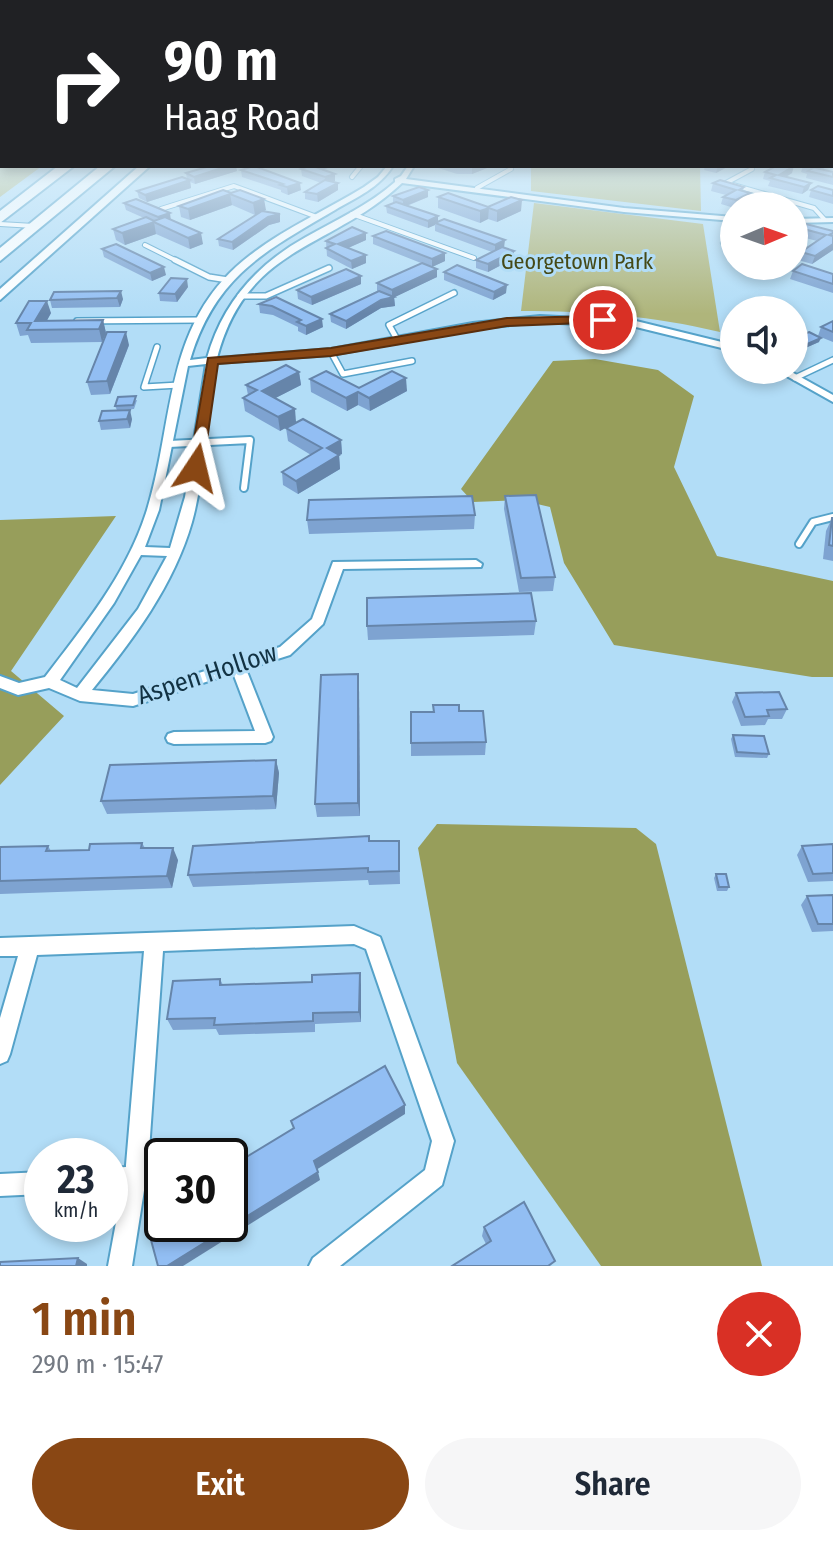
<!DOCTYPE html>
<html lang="en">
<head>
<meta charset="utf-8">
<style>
  :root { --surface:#fff; --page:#f6f6f7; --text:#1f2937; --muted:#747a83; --accent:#894714 }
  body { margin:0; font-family:"Fira Sans Condensed",sans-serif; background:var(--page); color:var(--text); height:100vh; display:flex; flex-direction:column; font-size:30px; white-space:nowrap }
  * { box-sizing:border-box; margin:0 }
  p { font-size:26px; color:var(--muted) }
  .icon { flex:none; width:44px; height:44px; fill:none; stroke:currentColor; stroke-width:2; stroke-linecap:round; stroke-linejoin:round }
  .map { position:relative; height:1266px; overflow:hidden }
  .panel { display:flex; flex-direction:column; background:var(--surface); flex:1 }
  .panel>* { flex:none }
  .hud { position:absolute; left:0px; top:0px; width:834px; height:168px; box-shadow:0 4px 12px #0003; background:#202124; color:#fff; overflow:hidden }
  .needle { width:52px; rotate:88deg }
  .buttons { position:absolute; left:720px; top:192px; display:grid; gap:16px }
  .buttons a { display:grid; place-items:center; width:88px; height:88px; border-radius:50%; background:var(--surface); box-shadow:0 4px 12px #0003; font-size:40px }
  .speed { position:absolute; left:24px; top:1138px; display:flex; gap:16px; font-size:40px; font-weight:700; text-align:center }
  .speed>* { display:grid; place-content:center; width:104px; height:104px; border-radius:50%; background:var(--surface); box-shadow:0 4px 12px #0003; line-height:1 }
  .speed small { font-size:20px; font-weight:400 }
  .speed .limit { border:4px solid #111; border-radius:12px; background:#fff; color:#111 }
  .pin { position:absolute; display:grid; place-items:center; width:68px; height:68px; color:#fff; margin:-34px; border:4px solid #fff; border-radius:50%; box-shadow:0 2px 8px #0007 }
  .me { position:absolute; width:88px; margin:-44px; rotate:10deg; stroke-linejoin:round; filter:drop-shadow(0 0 6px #0008) }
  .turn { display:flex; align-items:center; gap:28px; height:168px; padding:0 32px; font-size:36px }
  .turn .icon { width:104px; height:104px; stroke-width:2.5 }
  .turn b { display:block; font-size:56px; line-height:68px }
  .round { display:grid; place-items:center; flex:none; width:84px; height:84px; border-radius:42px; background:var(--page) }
  .head { display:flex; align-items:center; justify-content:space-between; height:136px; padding:0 32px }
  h1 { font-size:48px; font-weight:600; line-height:60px; color:var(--accent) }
  .primary-button { display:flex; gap:16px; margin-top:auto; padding:16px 32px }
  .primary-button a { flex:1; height:92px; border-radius:48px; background:var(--accent); color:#fff; font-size:32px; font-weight:600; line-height:92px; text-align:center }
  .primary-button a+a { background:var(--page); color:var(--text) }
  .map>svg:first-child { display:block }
</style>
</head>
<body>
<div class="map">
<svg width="833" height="1266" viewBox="0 0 833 1266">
  <rect width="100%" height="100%" fill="#b2ddf7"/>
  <!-- green -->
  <g fill="#afb57b">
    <polygon points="0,137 2,166 42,166 0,197"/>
    <polygon points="531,166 700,166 701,211 531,191"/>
    <path d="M 534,203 L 703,224 L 720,332 C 653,316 589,311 521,311 Z"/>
  </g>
  <!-- forest -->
  <g fill="#979e5b">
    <polygon points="595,359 658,370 694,396 674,467 717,556 833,581 833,677 812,677 614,645 564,563 550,507 520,500 473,502 461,489 553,361"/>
    <polygon points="116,516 11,671 64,716 0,785 0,520"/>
    <polygon points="437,824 636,828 656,844 762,1266 601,1266 457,1063 418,848"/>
  </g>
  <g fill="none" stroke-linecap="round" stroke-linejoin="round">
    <!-- lane-far2 casing -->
    <g stroke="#55a2c9" stroke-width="6">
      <g id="lane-far2">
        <polyline points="752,169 726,183 814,208 825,220"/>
        <polyline points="352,177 361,166"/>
        <polyline points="477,188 511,169"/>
        <polyline points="161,209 234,186 317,217"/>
        <polyline points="352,214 474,258"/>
        <polyline points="0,224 34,226"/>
        <polyline points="723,243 734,234"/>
        <polyline points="145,245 179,262"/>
      </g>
    </g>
    <!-- lane-far1 casing -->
    <g stroke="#55a2c9" stroke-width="8">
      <g id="lane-far1">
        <polyline points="175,260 209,277 228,280"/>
        <polyline points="240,296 266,296 329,268"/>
        <polyline points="77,321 199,320"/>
        <polyline points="398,341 389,325 454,293"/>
        <polyline points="157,347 144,387 179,385"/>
        <polyline points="331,352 343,374 412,361"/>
        <polyline points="795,378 833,360"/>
      </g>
    </g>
    <!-- lane casing -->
    <g stroke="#55a2c9" stroke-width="10">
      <g id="lane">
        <polyline points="169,444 250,440 244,488"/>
        <polyline points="799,544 813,522 833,517"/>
      </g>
    </g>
    <!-- street casing -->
    <g stroke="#55a2c9" stroke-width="4">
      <g id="street">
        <path d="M 387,166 L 393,166 C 379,188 357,197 335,210 C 265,251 215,276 190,360 L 207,358 C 222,304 257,264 306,237 C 336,220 369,205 395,182 L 395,179 L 401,176 L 408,166 L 414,166 L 406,179 L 624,208 L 734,217 L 734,221 L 624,212 L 402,183 C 331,250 247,244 217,358 L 331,349 L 473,323 L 540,316 L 636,321 L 734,345 L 734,351 L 636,327 L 540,322 L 473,329 L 331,355 L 216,363 C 206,416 206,471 192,522 C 174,585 133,640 92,690 L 133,694 L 280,647 L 312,619 L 333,562 L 476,560 L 482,564 L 481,567 L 343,569 L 323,624 L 290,655 L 246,669 L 273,737 L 271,741 L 265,743 L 174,744 L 168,742 L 166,738 L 168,734 L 174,732 L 255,731 L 233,673 L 133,706 L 80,701 L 49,688 L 18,695 L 0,688 L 0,676 L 19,683 L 45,677 C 84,626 126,575 146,513 C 172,434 164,345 223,280 C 261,238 317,216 364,187 L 378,177 ZM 206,364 L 185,497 L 170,548 L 145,547 L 159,510 L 188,366 ZM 141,555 L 167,556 L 138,609 L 77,688 L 60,680 L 114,603 Z"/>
        <polygon points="833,218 833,222 794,223 794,219"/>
        <polygon points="776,370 788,370 833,395 833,402"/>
        <polygon points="354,926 380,937 454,1141 442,1185 340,1266 309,1266 313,1258 425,1170 432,1141 366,949 354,944 163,951 148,1165 132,1266 108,1266 122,1190 110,1190 110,1168 126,1167 126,1165 144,951 37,955 10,1054 7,1061 0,1064 0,1018 18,956 0,956 0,938"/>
        <polygon points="42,1172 42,1194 0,1196 0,1174"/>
      </g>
    </g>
    <!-- secondary casing -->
    <g stroke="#55a2c9" stroke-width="4">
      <polygon id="secondary" points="139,166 150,166 0,300 0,289"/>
    </g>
    <!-- highway casing -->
    <g stroke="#55a2c9" stroke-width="4">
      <g id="highway">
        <polygon points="58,166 74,166 0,223 0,211"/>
        <polygon points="100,166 115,166 0,261 0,248"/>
      </g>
    </g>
    <!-- lane-far2 -->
    <use href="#lane-far2" stroke="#fff" stroke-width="4"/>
    <!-- lane-far1 -->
    <use href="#lane-far1" stroke="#fff" stroke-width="5"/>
    <!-- lane -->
    <use href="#lane" stroke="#fff" stroke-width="6"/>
    <!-- street -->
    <use href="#street" fill="#fff" fill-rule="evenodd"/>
    <!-- secondary -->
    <use href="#secondary" fill="#fff" fill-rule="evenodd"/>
    <!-- highway -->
    <use href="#highway" fill="#fff" fill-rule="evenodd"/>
  </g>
  <!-- wall -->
  <g fill="#7ea3d1">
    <polygon points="302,166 333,166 323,170 335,181 333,182 338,190 318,202 305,199 305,192 321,183 302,176 301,169 303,168"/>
    <polygon points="432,166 492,166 472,174 457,174"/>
    <polygon points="705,166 729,166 716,173 704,170"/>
    <polygon points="803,166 828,166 823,169 833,172 833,185 806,178 807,174 801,172"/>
    <polygon points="241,170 301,190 288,195 281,192 281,190 242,177"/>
    <polygon points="237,171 195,184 190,182 191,188 147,202 139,198 137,191 187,179 186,173"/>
    <polygon points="765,172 792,173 786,177 811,183 808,190 802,194 768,186 770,181 763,179"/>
    <polygon points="713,183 744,187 743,191 750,193 748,200 737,206 734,206 734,208 721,204 723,197 726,195 711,191"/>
    <polygon points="240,190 266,210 264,211 280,222 269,225 233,250 219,246 218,239 258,213 255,215 232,205 190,220 181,217 179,206"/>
    <polygon points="428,190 428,197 407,206 438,216 438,222 514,251 513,259 488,272 476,268 476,260 492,252 435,231 435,225 428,228 387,213 386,206 393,203 393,196"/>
    <polygon points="811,190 833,190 833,204 809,197"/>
    <polygon points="438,197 488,207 521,211 497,222 488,219 480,223 438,208"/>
    <polygon points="124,203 171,220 203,244 190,249 156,234 125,245 116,240 113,229 144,218 126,210"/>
    <polygon points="800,228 833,231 833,250 812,264 798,260 801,252 817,241 798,236"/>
    <polygon points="373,236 445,261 432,267 437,269 437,277 394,297 395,306 381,308 346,329 331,322 330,314 377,291 377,283 421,263 373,244"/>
    <polygon points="366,240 348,248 366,263 352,269 327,256 326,241"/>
    <polygon points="734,246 734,256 729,255 731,247"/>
    <polygon points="102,249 166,275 152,281 104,257"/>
    <polygon points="793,271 833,274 833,293 790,279"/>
    <polygon points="444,272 506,293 493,300 444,280"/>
    <polygon points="361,276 361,284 312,305 298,299 297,290"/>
    <polygon points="188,287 177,302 160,301 159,293"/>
    <polygon points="54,292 123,299 120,307 52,308 50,300"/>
    <polygon points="276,297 323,327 306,335 298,331 298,327 273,315 260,313 259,304"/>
    <polygon points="51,313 46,321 103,320 106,333 102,342 31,343 28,335 20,336 16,323"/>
    <polygon points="833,321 833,342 818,336 821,327"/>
    <polygon points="794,339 819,342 803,349 794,344"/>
    <polygon points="129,345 110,394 91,395 87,382"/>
    <polygon points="299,372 301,385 275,398 296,422 280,431 245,411 243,398 248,395 246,385"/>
    <polygon points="310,379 359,388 407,391 370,411 358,405 347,411 311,392"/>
    <polygon points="137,400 134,409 117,410 115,406"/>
    <polygon points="132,419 130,428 101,430 99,421"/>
    <polygon points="286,428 341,440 342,454 339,455 340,469 298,494 283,485 282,472 311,455 288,441"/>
    <polygon points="505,496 555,577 553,591 519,592 504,509"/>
    <polygon points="475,515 474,529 309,534 307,520"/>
    <polygon points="832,518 833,518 833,561 823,559 826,531"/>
    <polygon points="536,621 534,635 368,640 367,626"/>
    <polygon points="359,688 360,816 317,817 315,804"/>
    <polygon points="736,693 787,709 782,719 768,719 765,725 741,726 732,702"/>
    <polygon points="459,711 486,742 485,755 411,756 411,712"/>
    <polygon points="733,735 769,754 767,758 735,757 731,739"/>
    <polygon points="276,760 279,773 276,809 107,814 101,801"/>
    <polygon points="369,841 399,841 400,884 369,885 368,880 193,887 188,875"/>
    <polygon points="142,843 145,848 178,860 172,888 0,894 0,847 48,846 51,851 89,850"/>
    <polygon points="833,844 833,881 808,882 797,855 802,846"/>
    <polygon points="716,874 729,887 727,891 717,891 714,878"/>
    <polygon points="833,895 833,931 812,932 801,905 807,896"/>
    <polygon points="220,979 223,985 361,985 361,1022 315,1024 315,1032 219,1035 216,1029 173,1030 167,1019"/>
    <polygon points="484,1227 552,1266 486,1244 482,1236"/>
  </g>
  <!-- shaded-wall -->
  <g fill="#6685aa">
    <polygon points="228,166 236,166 237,171 195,184 194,177"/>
    <polygon points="313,166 333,166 313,173"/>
    <polygon points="474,166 492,166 472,174 472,167"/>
    <polygon points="718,166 729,166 716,173"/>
    <polygon points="794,166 792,173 779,181 779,175"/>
    <polygon points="335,174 335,181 325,184 325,177"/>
    <polygon points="190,180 191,188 147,202 145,195"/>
    <polygon points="300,183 301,190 288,195 287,187"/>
    <polygon points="338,183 338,190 318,202 317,194"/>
    <polygon points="811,183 808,190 802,194 804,187"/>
    <polygon points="428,190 428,197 403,207 403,200"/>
    <polygon points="750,193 748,200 737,206 734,206 736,200"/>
    <polygon points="230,194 232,205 190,220 188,209"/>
    <polygon points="264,199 266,210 255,215 253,203"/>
    <polygon points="522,200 521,211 497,222 497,211"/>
    <polygon points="489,208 488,219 480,223 480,211"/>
    <polygon points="170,213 171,221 159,225 158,217"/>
    <polygon points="280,214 280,222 269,225 233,250 232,242 268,217"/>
    <polygon points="438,216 438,224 435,223 435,225 428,228 428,221"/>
    <polygon points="154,222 156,234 125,245 122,233"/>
    <polygon points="201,233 203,244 190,249 188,238"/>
    <polygon points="366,233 366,240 339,252 338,244"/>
    <polygon points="505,240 504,248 495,252 495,245"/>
    <polygon points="833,244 833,250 812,264 815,256"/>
    <polygon points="514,251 513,259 488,272 488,264"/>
    <polygon points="445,253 445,261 432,267 432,259"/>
    <polygon points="366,255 366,263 352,269 351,261"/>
    <polygon points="164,267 166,275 152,281 150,273"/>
    <polygon points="437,269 437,277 393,298 394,297 395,306 381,308 346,329 346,321 381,300 392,298 392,290"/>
    <polygon points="361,276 361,284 312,305 311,297"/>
    <polygon points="187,279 188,287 177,302 175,294"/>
    <polygon points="507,285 506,293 493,300 494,292"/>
    <polygon points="121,291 123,299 120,307 117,298"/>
    <polygon points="47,301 51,313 42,330 35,321"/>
    <polygon points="322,319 323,327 306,335 306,326"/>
    <polygon points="103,320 106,333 102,342 99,329"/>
    <polygon points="126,332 129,345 110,394 107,381"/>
    <polygon points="821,338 819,342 803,349 805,345"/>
    <polygon points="299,372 301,385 264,404 262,391"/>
    <polygon points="406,378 407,391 370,411 369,398"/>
    <polygon points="358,392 358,405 347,411 346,398"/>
    <polygon points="295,409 296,422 280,431 278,417"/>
    <polygon points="130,410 132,419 130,428 127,419"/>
    <polygon points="341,440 342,454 339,455 340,469 298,494 296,481 327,448"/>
    <polygon points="358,674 359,688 360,816 358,803"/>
    <polygon points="276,760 279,773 276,809 273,796"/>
    <polygon points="173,848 178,860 172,888 167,876"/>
    <polygon points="360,973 361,985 361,1022 359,1012"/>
    <polygon points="405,1105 405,1114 316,1170 314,1161"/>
    <polygon points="318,1172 320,1180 183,1266 167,1266"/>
    <polygon points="78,1258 87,1264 87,1266 76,1266"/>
  </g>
  <!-- building -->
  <g fill="#92bef3" stroke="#6685aa" stroke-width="2">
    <polygon points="210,166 228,166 194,177 186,173"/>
    <polygon points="254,166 300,183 287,187 280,185 283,184 241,170"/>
    <polygon points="309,166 313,166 335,174 325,177 301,169"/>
    <polygon points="776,166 794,166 779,175 811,183 804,187 770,178 776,175 765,172"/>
    <polygon points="807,166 818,166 816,168 833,172 833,177 808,171 813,168"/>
    <polygon points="182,177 190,180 145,195 137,191"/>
    <polygon points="325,180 338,183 317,194 305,192"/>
    <polygon points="720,180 744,187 739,190 750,193 736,200 723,197 736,190 713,183"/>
    <polygon points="818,186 833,190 833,196 811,190"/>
    <polygon points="419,187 428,190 403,200 393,196"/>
    <polygon points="223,190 231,193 240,190 264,199 253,203 230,194 188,209 179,206"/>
    <polygon points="448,193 488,207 511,197 522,200 497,211 489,208 480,211 438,197"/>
    <polygon points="136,199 170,213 158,217 124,203"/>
    <polygon points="396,202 438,216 428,221 386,206"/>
    <polygon points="262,211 280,214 268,217 232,242 218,239"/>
    <polygon points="146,217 154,221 165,217 201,233 188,238 154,222 122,233 113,229"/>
    <polygon points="444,219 505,240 495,245 435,223"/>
    <polygon points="806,224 833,231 833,233 829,235 833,236 833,244 815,256 801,252 826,235 800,228"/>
    <polygon points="352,227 366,233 338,244 366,255 351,261 326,248 335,244 326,241"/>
    <polygon points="386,231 445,253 432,259 373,236"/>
    <polygon points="116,244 164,267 150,273 102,249"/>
    <polygon points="502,247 514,251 488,264 476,260"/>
    <polygon points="422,263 437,269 392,290 377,283"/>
    <polygon points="802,264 833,274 833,284 793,271"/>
    <polygon points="457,265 507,285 494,292 444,272"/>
    <polygon points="346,269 361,276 311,297 297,290"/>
    <polygon points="171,278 187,279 175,294 159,293"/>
    <polygon points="121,291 117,298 50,300 54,292"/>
    <polygon points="379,291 394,297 381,300 346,321 330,314"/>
    <polygon points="276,297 322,319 306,326 297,322 301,320 272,306 259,304"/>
    <polygon points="29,301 47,301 35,321 103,320 99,329 27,330 31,323 16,323"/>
    <polygon points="833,321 833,332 821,327"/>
    <polygon points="107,332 126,332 107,381 87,382"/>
    <polygon points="809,332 821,338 805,345 794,339"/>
    <polygon points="286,365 299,372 262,391 295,409 278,417 243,398 257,390 246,385"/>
    <polygon points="326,371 359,388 392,371 406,378 369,398 358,392 346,398 310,379"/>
    <polygon points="136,396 133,405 115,406 118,397"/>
    <polygon points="130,410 127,419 99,421 102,411"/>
    <polygon points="303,419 341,440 327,448 339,455 296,481 282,472 322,448 286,428"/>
    <polygon points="536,495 555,577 521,578 505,496"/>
    <polygon points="472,496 475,515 307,520 309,500"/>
    <polygon points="832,518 833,518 833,546 829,545"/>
    <polygon points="531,593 536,621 367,626 367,598"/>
    <polygon points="358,674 358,803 315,804 321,675"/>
    <polygon points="779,692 787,709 767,710 769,716 745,717 736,693"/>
    <polygon points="433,705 459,705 459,711 483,711 486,742 411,743 411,712 434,712"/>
    <polygon points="733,735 764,736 769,754 737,752"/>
    <polygon points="276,760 273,796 101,801 110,765"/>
    <polygon points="369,836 369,841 399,841 399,871 368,872 368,868 188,875 193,846"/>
    <polygon points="142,843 141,848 173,848 167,876 0,881 0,847 48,846 46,851 89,850 90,844"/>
    <polygon points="833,844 833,873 813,874 802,846"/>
    <polygon points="716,874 726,874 729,887 719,887"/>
    <polygon points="833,895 833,924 818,924 807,896"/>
    <polygon points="360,973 359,1012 313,1013 313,1021 214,1025 215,1018 167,1019 173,981 220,979 220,985 312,982 312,975"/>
    <polygon points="385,1066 405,1105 314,1161 318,1172 167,1266 158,1266 148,1229 162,1221 162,1224 230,1224 230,1167 294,1128 291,1121"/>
    <polygon points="524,1202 555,1261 548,1266 452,1266 491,1241 484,1227"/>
    <polygon points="78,1258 76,1266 0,1266 0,1262"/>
  </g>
  <!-- sky -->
  <linearGradient id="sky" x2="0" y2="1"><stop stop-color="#8fabe3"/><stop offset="0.44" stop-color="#dcf0fb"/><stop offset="1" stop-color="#dcf0fb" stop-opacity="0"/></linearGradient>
  <rect width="833" height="314" fill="url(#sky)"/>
  <!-- route -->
  <polygon fill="#894714" stroke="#592e0d" stroke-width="2" points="603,316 607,317 607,322 507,326 331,356 218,364 203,468 196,472 189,468 208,358 331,348 507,318"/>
  <g text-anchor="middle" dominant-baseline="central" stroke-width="6" stroke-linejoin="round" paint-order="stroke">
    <!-- far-park labels -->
    <g font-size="22" fill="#454916" stroke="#b2ddf7">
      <text x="577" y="261">Georgetown Park</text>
    </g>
    <!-- street labels -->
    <g font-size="26" fill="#123243" stroke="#b2ddf7">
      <text transform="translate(207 674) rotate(-18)">Aspen Hollow</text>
    </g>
  </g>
</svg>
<div class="buttons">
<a><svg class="needle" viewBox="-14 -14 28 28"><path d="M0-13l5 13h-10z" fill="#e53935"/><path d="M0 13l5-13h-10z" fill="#747a83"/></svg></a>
<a><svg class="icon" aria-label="sound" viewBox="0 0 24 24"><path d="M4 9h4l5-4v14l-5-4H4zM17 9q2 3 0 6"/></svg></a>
</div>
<div class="speed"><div>23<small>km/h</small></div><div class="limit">30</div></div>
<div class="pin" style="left:603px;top:320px;background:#d93025"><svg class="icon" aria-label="arrive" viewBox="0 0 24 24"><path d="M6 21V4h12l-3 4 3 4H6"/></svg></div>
<svg class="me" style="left:196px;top:468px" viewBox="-20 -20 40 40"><path d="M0-17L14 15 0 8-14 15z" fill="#894714" stroke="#fff" stroke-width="4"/></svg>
<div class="hud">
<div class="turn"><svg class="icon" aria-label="right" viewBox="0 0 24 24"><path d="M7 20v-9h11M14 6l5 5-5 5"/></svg><div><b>90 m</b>Haag Road</div></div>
</div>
</div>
<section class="panel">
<div class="head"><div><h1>1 min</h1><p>290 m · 15:47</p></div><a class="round" style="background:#d93025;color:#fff"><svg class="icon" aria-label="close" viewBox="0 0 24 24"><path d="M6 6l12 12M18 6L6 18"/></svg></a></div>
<div class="primary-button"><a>Exit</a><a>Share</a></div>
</section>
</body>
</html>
